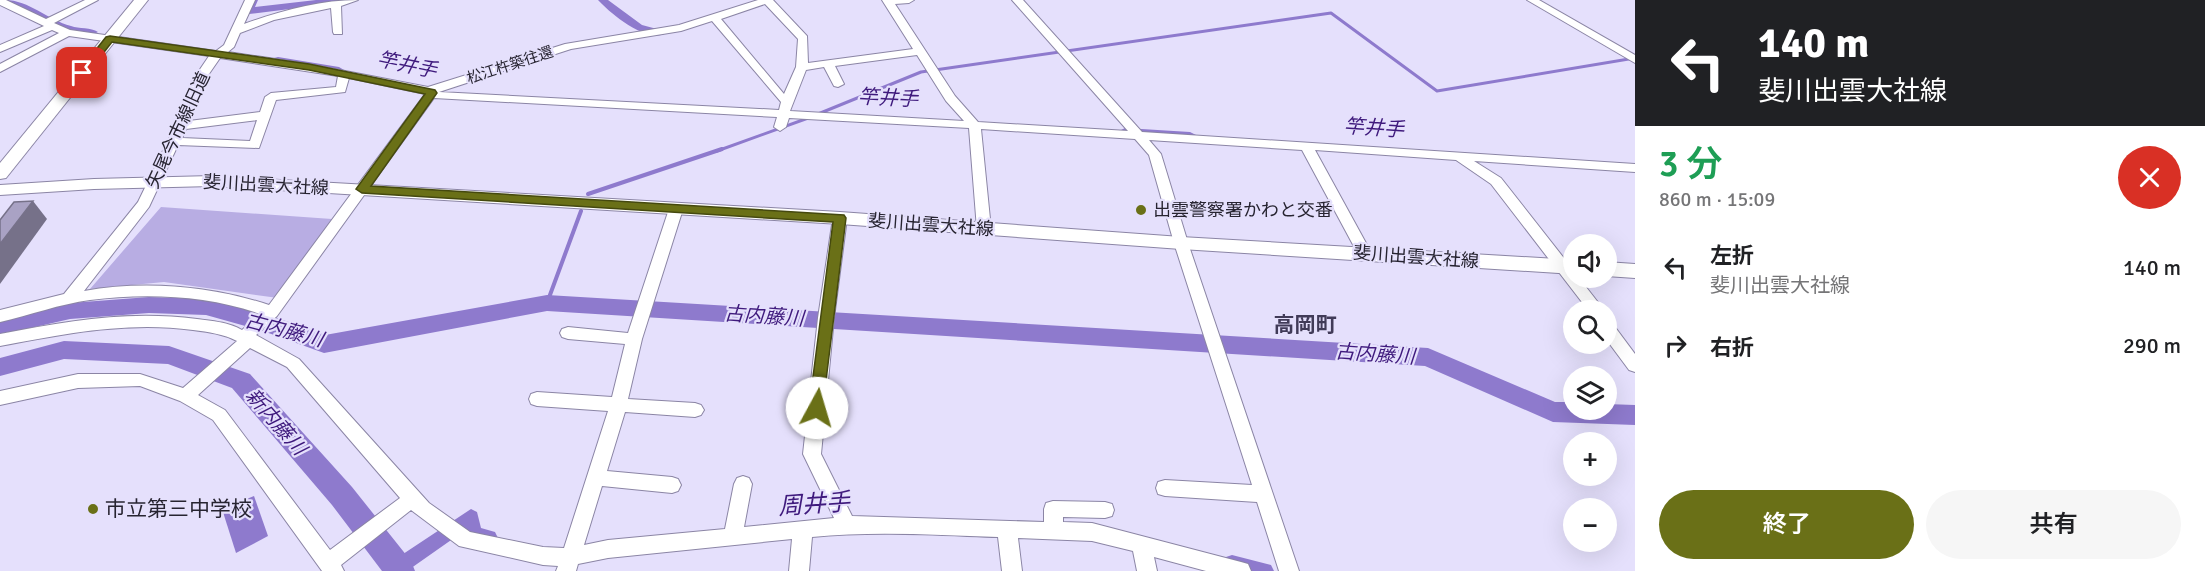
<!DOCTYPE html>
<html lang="ja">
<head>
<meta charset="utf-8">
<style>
  :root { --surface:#fff; --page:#f6f6f6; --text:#202124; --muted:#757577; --accent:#6a7017 }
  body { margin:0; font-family:Signika,"Noto Sans JP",sans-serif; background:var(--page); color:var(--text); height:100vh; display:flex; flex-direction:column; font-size:22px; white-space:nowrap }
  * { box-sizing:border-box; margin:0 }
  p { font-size:20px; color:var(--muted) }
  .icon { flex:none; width:33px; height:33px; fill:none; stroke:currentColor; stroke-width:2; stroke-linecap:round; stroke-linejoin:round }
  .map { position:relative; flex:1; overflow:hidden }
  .side { display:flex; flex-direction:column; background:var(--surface); width:570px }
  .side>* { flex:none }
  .hud { background:#202124; color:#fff; overflow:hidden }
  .buttons { position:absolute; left:1563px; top:234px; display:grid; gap:12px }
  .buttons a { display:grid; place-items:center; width:54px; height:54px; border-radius:50%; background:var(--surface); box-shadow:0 6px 24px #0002; font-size:30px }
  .pin { position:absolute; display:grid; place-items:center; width:51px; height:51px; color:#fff; margin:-26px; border-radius:12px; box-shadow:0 3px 9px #0006 }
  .me { position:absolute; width:66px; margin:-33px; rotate:6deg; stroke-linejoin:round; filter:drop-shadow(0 0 4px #0008) }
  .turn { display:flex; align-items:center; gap:21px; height:126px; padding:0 24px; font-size:27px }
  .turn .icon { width:78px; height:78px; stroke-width:2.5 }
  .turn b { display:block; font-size:42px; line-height:51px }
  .round { display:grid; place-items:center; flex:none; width:63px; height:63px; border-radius:32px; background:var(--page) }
  .head { display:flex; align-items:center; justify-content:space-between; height:102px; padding:0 24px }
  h1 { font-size:36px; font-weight:600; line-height:45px; color:#1e9e55 }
  .action { display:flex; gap:12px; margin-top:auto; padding:12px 24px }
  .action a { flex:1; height:69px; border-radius:36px; background:var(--accent); color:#fff; font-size:24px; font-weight:600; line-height:69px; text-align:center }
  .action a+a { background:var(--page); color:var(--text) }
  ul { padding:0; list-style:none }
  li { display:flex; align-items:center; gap:18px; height:78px; padding:0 24px }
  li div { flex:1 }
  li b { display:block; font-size:22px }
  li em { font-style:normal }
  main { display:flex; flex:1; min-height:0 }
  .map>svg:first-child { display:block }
</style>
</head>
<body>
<main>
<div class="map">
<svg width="1635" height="571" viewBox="0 0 1635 571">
  <rect width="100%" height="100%" fill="#e5e0fc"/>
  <!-- green -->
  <polygon fill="#b8ade3" points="161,207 332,219 278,298 164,282 90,289"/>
  <!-- water -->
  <polygon fill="#8e7acd" points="254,496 268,536 236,553 222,509"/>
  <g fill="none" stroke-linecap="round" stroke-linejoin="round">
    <!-- stream-far1 -->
    <g stroke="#8e7acd" stroke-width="3">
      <polyline points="818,114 921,72 1331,13 1437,91 1635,58"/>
      <polyline points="717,151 811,117"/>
    </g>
    <!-- stream -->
    <g stroke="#8e7acd" stroke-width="4">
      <polyline points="588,194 722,149"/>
      <polyline points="547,303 581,211"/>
    </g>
    <!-- canal -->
    <g fill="#8e7acd" fill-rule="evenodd">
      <path d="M 5,0 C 29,0 48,20 71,26 C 79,29 91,27 98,32 C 80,45 20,13 5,0 Z"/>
      <polygon points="248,0 258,0 255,7 316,0 343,0 338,3 249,14 244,11"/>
      <path d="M 598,0 L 608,0 L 642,25 L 668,32 C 649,46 611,14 598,0 Z"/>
      <polygon points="278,57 339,67 344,70 339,73 274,62 274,58"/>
      <polygon points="1125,128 1190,132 1196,135 1190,138 1121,133 1119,131"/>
      <polygon points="471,509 477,512 481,528 495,532 498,538 495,544 489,546 467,540 464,531 407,571 389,571 388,568 391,562"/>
      <polygon points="1232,555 1271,565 1274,571 1231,571 1226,569 1223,563 1226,557"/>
    </g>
    <!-- river -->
    <g fill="#8e7acd" fill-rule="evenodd">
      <polygon points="547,295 1428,348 1555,402 1574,402 1574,410 1606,410 1606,404 1635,405 1635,425 1553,422 1425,366 547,311 324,353 263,331 206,315 149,313 70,319 0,335 0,317 70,303 149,297 206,299 269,315 325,335"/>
      <polygon points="64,341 169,346 250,374 352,487 411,561 415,571 382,571 332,505 232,388 168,364 64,359 0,376 0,358"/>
    </g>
    <!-- minor casing -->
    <g stroke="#8b85a5" stroke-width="2">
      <g id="minor">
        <path d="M 0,0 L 6,0 L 46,19 L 85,0 L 98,0 L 54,23 L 70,30 L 216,51 L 224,45 L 245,0 L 255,0 L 244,24 C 280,11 320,0 358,0 L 341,6 L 342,34 L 334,34 L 333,32 L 331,8 L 274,20 L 240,33 L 234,47 L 228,52 L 309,64 L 428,87 L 565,44 L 679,25 L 758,0 L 773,0 L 807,36 L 808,63 L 913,49 L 882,0 L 914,0 L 909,3 L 895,4 L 955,96 L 978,122 L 1128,131 L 1012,0 L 1023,0 L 1142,132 L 1635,164 L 1635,172 L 1474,161 L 1501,178 L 1574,271 L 1574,278 L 1579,278 L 1604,310 L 1588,310 L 1491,184 L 1456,160 L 1315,150 L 1372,254 L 1365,259 L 1358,254 L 1302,150 L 1149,140 L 1161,154 L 1188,243 L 1299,571 L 1279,571 L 1257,502 L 1165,496 L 1158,494 L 1156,488 L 1158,482 L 1165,480 L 1252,485 L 1174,243 L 1149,155 L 1135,139 L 981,129 L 991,229 L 984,234 L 977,229 L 969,128 L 789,118 L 786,127 L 780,131 L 774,127 L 777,117 L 434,98 L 277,316 L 256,335 L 299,359 L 429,503 L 470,532 L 543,547 L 564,548 L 608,411 L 537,406 L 531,404 L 529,399 L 531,394 L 537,392 L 612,397 L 625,344 L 568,339 L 562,337 L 560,333 L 562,329 L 568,327 L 628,333 L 669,209 L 676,205 L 683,209 L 642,339 L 628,399 L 695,403 L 701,405 L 704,410 L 701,415 L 695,417 L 625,412 L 607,471 L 672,477 L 678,479 L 681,485 L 678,491 L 672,493 L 602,486 L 584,545 L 608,540 L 725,529 L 734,484 L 737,478 L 743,476 L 749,478 L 752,484 L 744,527 L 834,518 L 803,454 L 818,318 L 833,218 L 840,213 L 847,218 L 834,318 L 821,454 L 852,516 L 1044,522 L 1044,509 L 1046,503 L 1053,501 L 1105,502 L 1112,504 L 1114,510 L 1112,516 L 1105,518 L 1063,517 L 1063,522 L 1092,523 L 1241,562 L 1248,564 L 1251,571 L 1206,571 L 1154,557 L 1157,571 L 1137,571 L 1133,551 L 1092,541 L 1018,538 L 1022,571 L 1002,571 L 998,537 C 936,535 874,531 812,537 L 809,571 L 789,571 L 792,539 L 608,558 L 578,564 L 576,571 L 556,571 L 558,566 L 543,565 L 459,546 L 411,510 L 341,565 L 344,571 L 322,571 L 213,420 L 180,401 L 140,386 L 78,388 L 0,405 L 0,391 L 78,374 L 140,374 L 183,388 L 237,341 C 223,334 209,332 193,330 C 127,321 64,334 0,346 L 0,334 C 68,321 128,310 197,319 C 213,321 228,322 242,330 L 260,314 C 207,295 145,293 90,300 C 60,304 30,315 0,322 L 0,310 L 64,294 L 138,202 L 175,126 L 190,84 L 209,56 L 69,36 L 0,72 L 0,64 L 59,33 L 52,30 L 0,52 L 0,45 L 44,26 L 0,5 ZM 765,4 L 798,39 L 796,67 L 784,94 L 721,19 ZM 712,21 L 781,102 L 779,110 L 439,92 L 571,49 L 681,31 ZM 917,55 L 946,101 L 964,121 L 790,111 L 806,70 L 824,67 L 834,86 L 838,87 L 844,84 L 835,66 ZM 220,58 L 338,76 L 336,87 L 271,93 L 265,97 L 260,112 L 189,121 L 202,84 ZM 349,78 L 425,94 L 269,305 C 212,286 144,280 84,291 L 149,207 L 178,145 L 259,148 L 276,100 L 345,92 ZM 257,120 L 250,141 L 182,138 L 186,129 ZM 250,348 L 287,367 L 400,498 L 330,550 L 225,410 L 198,395 Z"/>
        <polygon points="1527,0 1539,0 1635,55 1635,63"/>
        <polygon points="1606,321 1612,323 1635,354 1635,372 1629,370 1606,339"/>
      </g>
    </g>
    <!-- major casing -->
    <g stroke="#8b85a5" stroke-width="2">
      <g id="major">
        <polygon points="134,0 148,0 6,178 0,179 0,163"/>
        <polygon points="212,176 840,212 1181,237 1574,260 1574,274 1181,249 840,224 212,186 94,189 0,195 0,185 94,179"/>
        <polygon points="1606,262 1635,264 1635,278 1606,276"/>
      </g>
    </g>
    <!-- minor -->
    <use href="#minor" fill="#fff" fill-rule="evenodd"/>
    <!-- major -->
    <use href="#major" fill="#fff" fill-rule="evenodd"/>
  </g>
  <!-- shaded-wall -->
  <polygon fill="#767189" points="33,201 47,219 0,284 0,244"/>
  <!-- building -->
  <polygon fill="#a9a2c4" stroke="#767189" stroke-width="1.5" points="33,201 0,244 0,220 14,202"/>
  <!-- route -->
  <polygon fill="#6a7017" stroke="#45490f" stroke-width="1.5" points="110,36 309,64 435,90 437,93 371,186 844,215 846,218 822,413 817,415 811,413 809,408 833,222 362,193 356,189 425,94 309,70 112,42 86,75 79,75 79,71 106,37"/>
  <!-- markers -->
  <g fill="#6a7017" stroke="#e5e0fc" stroke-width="2">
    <circle cx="1141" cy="210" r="6"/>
    <circle cx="93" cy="509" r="6"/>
  </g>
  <g text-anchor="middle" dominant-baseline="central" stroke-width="4.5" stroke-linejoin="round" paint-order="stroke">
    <!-- far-street labels -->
    <g font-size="15" fill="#272431" stroke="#e5e0fc">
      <text transform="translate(510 65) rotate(-18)">松江杵築往還</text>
    </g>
    <!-- street labels -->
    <g font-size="18" fill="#272431" stroke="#e5e0fc">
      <text transform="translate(178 130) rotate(-65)">矢尾今市線旧道</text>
      <text transform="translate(266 185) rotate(3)">斐川出雲大社線</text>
      <text transform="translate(931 225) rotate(4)">斐川出雲大社線</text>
      <text transform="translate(1416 257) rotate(4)">斐川出雲大社線</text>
    </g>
    <!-- poi labels -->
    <g font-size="18" fill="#272431" stroke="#e5e0fc" text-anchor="start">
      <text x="1153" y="210">出雲警察署かわと交番</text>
    </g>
    <!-- water labels -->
    <g font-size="20" font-style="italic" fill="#3f1a7d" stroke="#e5e0fc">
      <text transform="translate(407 65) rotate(12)">竿井手</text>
      <text transform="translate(888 98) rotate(3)">竿井手</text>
      <text transform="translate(1374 128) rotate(4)">竿井手</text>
      <text transform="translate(764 316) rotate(4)">古内藤川</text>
      <text transform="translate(284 330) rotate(15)">古内藤川</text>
      <text transform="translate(1375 354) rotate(4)">古内藤川</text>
      <text transform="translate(276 422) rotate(49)">新内藤川</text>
    </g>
    <!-- quarter labels -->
    <g font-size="21" font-weight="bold" fill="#413b58" stroke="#e5e0fc">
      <text x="1305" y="325">高岡町</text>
    </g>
    <!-- near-poi labels -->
    <g font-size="21" fill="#272431" stroke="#e5e0fc" text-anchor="start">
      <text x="105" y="509">市立第三中学校</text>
    </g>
    <!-- near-water labels -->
    <g font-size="24" font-style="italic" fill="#3f1a7d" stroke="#e5e0fc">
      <text transform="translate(814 504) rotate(-4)">周井手</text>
    </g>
  </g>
</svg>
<div class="buttons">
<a><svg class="icon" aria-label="sound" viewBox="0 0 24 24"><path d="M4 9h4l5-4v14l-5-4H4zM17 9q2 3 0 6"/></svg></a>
<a><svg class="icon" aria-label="search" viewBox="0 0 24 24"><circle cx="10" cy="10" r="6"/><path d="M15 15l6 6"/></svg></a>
<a><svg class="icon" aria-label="layers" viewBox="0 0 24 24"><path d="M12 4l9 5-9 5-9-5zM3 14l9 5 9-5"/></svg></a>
<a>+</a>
<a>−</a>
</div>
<div class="pin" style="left:82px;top:73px;background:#d93025"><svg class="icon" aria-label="arrive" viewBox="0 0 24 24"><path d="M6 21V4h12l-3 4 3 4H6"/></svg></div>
<svg class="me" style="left:817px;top:408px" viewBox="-20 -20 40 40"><circle r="19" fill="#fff"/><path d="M0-13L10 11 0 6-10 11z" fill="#6a7017"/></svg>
</div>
<section class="side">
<div class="hud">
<div class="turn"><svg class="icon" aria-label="left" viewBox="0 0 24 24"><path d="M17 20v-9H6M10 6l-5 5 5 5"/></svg><div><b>140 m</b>斐川出雲大社線</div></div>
</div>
<div class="head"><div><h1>3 分</h1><p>860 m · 15:09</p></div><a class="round" style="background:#d93025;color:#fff"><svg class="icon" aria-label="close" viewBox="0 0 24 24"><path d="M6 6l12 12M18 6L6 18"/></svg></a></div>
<ul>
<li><svg class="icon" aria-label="left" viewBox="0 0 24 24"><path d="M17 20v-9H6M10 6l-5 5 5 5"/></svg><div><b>左折</b><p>斐川出雲大社線</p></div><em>140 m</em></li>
<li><svg class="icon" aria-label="right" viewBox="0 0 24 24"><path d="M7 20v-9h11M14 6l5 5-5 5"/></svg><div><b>右折</b></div><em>290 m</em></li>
</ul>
<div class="action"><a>終了</a><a>共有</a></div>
</section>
</main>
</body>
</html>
